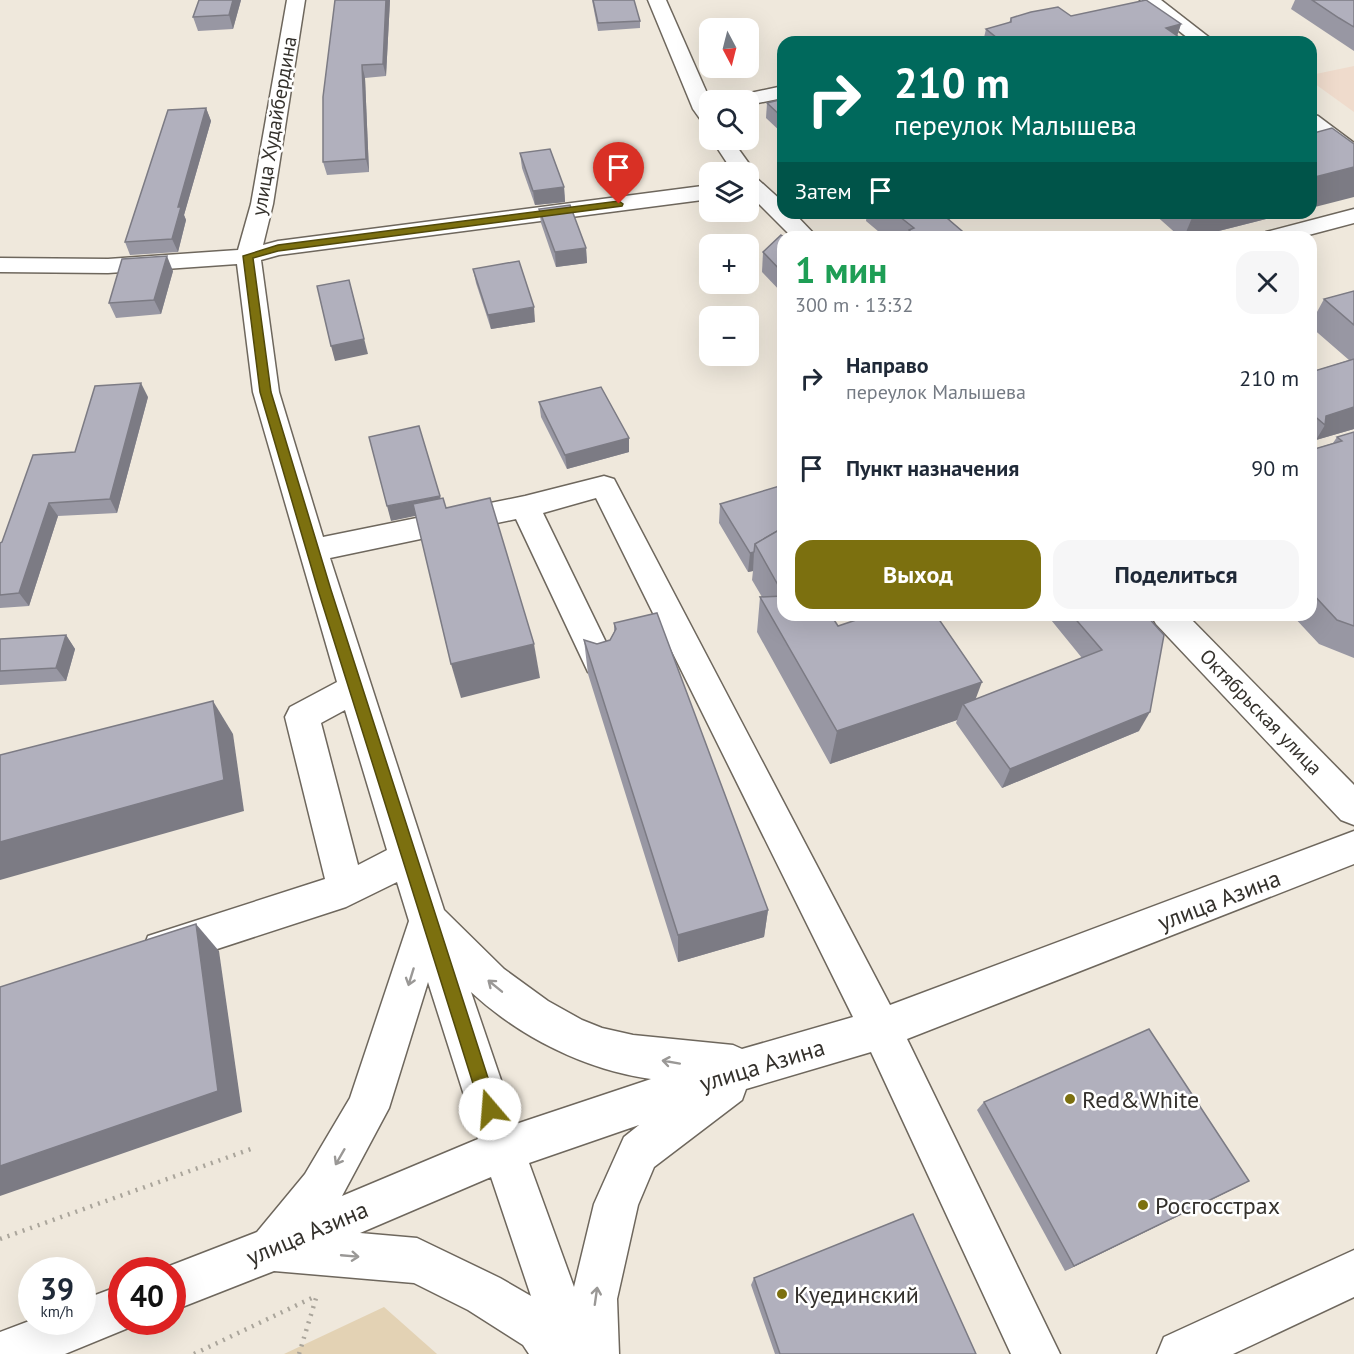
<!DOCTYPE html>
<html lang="ru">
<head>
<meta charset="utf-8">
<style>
  :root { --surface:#fff; --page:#f6f6f7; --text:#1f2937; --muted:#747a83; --accent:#7c700f }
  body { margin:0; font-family:"PT Sans",sans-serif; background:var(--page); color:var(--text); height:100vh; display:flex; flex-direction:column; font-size:22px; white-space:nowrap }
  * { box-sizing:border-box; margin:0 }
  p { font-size:20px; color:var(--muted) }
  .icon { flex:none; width:33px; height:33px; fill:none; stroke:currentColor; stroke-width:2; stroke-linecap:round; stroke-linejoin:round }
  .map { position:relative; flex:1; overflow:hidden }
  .drawer { position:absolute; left:777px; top:231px; width:540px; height:390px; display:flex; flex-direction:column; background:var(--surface); border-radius:18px; box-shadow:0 6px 24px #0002 }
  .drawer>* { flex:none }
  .top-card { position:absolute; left:777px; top:36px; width:540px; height:183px; border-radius:18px; box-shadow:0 6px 24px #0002; background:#00695c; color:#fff; overflow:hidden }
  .needle { width:39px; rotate:173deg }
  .buttons { position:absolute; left:699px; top:18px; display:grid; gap:12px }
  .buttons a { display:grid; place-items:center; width:60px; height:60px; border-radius:12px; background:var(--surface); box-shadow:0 6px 24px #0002; font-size:30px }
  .speed { position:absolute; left:18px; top:1257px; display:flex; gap:12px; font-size:30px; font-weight:700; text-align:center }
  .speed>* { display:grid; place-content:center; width:78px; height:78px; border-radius:50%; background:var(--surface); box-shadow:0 6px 24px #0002; line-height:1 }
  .speed small { font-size:15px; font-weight:400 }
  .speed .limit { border:9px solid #d22; background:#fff; color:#111 }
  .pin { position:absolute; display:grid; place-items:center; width:51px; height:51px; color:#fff; margin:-62px -26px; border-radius:50% 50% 50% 0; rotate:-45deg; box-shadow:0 0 6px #0007 }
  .pin .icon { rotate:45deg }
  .me { position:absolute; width:66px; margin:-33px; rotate:342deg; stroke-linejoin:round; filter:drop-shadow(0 0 4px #0008) }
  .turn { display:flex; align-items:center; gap:21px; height:126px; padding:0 18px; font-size:27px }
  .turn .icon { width:78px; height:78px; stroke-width:2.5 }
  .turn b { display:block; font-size:42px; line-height:51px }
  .then { display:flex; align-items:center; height:57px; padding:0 18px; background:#0003; gap:12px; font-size:22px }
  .round { display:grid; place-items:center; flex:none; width:63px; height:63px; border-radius:18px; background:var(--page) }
  .summary { display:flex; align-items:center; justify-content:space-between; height:102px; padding:0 18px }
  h1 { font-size:36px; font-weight:800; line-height:45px; color:#1e9e55 }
  .cta { display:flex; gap:12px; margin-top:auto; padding:12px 18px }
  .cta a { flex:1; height:69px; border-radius:18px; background:var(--accent); color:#fff; font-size:24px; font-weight:800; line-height:69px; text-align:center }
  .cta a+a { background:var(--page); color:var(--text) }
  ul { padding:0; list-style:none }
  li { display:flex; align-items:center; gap:18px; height:90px; padding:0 18px }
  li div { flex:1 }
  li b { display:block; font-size:22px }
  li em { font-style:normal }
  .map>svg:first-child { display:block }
</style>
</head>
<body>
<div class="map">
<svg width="1354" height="1354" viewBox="0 0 1354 1354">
  <rect width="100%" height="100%" fill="#efe8dc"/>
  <!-- education -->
  <polygon fill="#efdbcc" points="1354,66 1354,112 1311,81 1311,75"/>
  <!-- green -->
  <polygon fill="#e3d2b4" points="384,1307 437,1354 284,1354"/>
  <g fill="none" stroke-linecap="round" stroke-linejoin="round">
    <!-- minor casing -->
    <g stroke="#6e675d" stroke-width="3">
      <g id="minor">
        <path d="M 287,0 L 305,0 L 273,204 L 263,245 L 278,241 L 710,185 L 710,199 L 279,255 L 261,260 L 279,392 L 323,537 L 525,496 L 604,476 L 614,479 L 890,1005 L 1354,831 L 1354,864 L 907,1039 L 1060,1354 L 1011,1354 L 871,1052 L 746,1089 L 742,1100 L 654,1167 L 638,1205 L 617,1299 L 619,1354 L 529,1354 L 523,1345 L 468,1310 L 414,1283 L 274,1271 L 172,1311 L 172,1270 L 159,1270 L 257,1232 L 305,1174 L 350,1098 L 409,921 L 397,882 L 346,907 L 162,967 L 148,962 L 143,949 L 148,936 L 325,879 L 285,717 L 290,707 L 337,682 L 253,392 L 237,264 L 108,273 L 0,272 L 0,258 L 108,259 L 238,250 L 251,204 ZM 596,498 L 853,1017 L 742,1049 L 733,1045 L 633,1035 L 602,1028 L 582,1020 L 548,1001 L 504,969 L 444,910 L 330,558 L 516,519 L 588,672 L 600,676 L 612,672 L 616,663 L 543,513 ZM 345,710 L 387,850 L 358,865 L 321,723 ZM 428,982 L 478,1139 L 342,1196 L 389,1108 ZM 471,992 C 520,1037 585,1070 651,1079 L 516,1124 ZM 639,1125 L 624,1137 L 594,1204 L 574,1287 L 529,1163 ZM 491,1177 L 531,1296 L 500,1278 L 417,1238 L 360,1233 Z"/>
        <polygon points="648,0 666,0 710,100 710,125 703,123 693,109"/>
        <polygon points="1140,0 1161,0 1215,42 1193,42"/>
        <polygon points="783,86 783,98 748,105 748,100 733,100 736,96"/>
        <polygon points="1311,114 1318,116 1354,143 1354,161 1346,159 1311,130"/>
        <polygon points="712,140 732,140 755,172 753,175 783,202 783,213 794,213 817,237 792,237 748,193 748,172 733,172"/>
        <polygon points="1354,209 1354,223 1301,237 1262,237 1266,232"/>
        <polygon points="1151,615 1187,615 1354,785 1354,825 1341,820 1156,624"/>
        <polygon points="1354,1250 1354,1297 1233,1354 1157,1354 1164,1337"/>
        <polygon points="122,1285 122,1322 140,1322 138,1324 65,1354 0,1354 0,1332 32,1320 82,1322 82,1300"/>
      </g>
    </g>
    <!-- path -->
    <g stroke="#aaa59b" stroke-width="4.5" stroke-dasharray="2 6" stroke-linecap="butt">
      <polyline points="0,1239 251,1149"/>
      <polyline points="194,1354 314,1297"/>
      <polyline points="299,1354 317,1295"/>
    </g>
    <!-- minor -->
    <use href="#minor" fill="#fff" fill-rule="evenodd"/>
  </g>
  <!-- wall -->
  <g fill="#9897a3">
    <polygon points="241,0 233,29 198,31 193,17"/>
    <polygon points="335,0 390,0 386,76 365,78 369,172 327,175 323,162"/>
    <polygon points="592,0 634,0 640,21 640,28 598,31"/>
    <polygon points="1295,0 1354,0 1354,51 1291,9"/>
    <polygon points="1071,16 1181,24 1177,36 1186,42 983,42 986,29 1009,23 1011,18"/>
    <polygon points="783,99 783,134 766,118 767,103"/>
    <polygon points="206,108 211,121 184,215 186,220 178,252 130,255 125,242"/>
    <polygon points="520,153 564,187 565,202 535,205 522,168"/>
    <polygon points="539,209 586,248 587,263 556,267 541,223"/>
    <polygon points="867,213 951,213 949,220 969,237 885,237 866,221"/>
    <polygon points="1153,213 1290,213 1195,237 1180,237"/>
    <polygon points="783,237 783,294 762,272 763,252"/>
    <polygon points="473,269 535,322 491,329 476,283"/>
    <polygon points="173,271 161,314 116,318 109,303"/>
    <polygon points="1354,291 1354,429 1316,440 1311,448 1311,372 1349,360 1311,327 1311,323 1324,299"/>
    <polygon points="148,397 117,513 58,516 29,606 0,608 0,543 2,542 75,452"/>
    <polygon points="539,402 629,452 567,469 541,417"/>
    <polygon points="1354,432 1354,658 1319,644 1292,615 1311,615 1311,450 1333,443 1337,437"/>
    <polygon points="783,485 783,615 838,626 976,699 1082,658 1047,615 1146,615 1139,731 1002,788 956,723 957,720 830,764 757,632 760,597 762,597 752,580 753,571 748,572 719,523 720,504"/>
    <polygon points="614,623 768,910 764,937 678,962 588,674 584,640 597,644 610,640 614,632"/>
    <polygon points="66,635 75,649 66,681 0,685 0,639"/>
    <polygon points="984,1102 1249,1181 1065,1271 977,1110"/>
    <polygon points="754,1278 976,1354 775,1354 751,1285"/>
  </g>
  <!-- shaded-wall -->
  <g fill="#7c7b84">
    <polygon points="233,0 241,0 233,29 229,15"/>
    <polygon points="386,0 390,0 386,76 383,64"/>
    <polygon points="1181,24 1175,42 1166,28"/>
    <polygon points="1125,37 1123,42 1100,42"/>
    <polygon points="362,65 365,78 369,172 366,159"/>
    <polygon points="206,108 211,121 184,215 186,220 178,252 172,239 178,207"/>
    <polygon points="1354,167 1354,197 1311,208 1311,178"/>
    <polygon points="564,187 565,202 535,205 533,191"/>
    <polygon points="939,213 951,213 946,235"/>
    <polygon points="1194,213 1290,213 1195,237 1184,237"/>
    <polygon points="586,248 587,263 556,267 555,252"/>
    <polygon points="167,256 173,271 161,314 154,300"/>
    <polygon points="349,280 368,354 335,361 331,346"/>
    <polygon points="534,307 535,322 491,329 488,315"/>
    <polygon points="141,383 148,397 117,513 110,499"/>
    <polygon points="1354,407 1354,429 1316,440 1325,425 1326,416"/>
    <polygon points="629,438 629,452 567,469 565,455"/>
    <polygon points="440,496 444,510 391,521 387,506"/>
    <polygon points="49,503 58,516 29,606 19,593"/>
    <polygon points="754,552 753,571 748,572 750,553"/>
    <polygon points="66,635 75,649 66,681 56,668"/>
    <polygon points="534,644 540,678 461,698 451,664"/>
    <polygon points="982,682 970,714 963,704 957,720 830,764 837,731"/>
    <polygon points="213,701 233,734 244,811 0,880 0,842"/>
    <polygon points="1150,712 1139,731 1002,788 1010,769"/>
    <polygon points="768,910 764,937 678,962 678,935"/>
    <polygon points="196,924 219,951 242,1112 0,1196 0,1166"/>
    <polygon points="1249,1181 1236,1188 1065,1271 1074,1266"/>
  </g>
  <!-- building -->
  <g fill="#b1b0bd" stroke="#7c7b84" stroke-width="1.5">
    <polygon points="199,0 233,0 229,15 193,17"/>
    <polygon points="335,0 386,0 383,64 362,65 366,159 323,162 323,97"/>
    <polygon points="593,0 634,0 640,21 598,23"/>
    <polygon points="1146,0 1181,24 1166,28 1186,42 1132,42 1125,37 1100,42 1002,42 986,29 1011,22 1011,18 1031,12 1058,7 1071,16"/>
    <polygon points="1312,0 1354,0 1354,27 1339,18"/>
    <polygon points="783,99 783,118 767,103"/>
    <polygon points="206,108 178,207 181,207 172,239 125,242 168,110"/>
    <polygon points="1332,128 1354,144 1354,167 1311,178 1311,130 1314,133"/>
    <polygon points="550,149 564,187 533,191 520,153"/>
    <polygon points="570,205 586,248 555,252 539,209"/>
    <polygon points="895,213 941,213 969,237 916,237 909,230 914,228"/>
    <polygon points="781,235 784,237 783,237 783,273 763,252"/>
    <polygon points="167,256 154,300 109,303 122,259"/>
    <polygon points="519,261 534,307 488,315 473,269"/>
    <polygon points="349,280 364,339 331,346 317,286"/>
    <polygon points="1354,291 1354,325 1324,299"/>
    <polygon points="1354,359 1354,407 1326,416 1325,425 1311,413 1311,372"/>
    <polygon points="141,383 110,499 49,503 19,593 0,595 0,543 2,542 33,455 75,452 95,386"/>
    <polygon points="601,387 629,438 565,455 539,402"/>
    <polygon points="419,426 440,496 387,506 369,437"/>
    <polygon points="1354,432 1354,626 1337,620 1311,592 1311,450 1342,441 1337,437"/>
    <polygon points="783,485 783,537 779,530 755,544 754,552 750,553 720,504"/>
    <polygon points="443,498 446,508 490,498 534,644 451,664 413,504"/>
    <polygon points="779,530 783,537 783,594 755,544"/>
    <polygon points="783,596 783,615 831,615 838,626 871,615 936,615 982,682 837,731 760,597"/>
    <polygon points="657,613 768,910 678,935 584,640 597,644 610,640 616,629 614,623"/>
    <polygon points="1072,615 1146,615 1164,635 1150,712 1010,769 963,704 1102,650"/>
    <polygon points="66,635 56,668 0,671 0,639"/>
    <polygon points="213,701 224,780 0,842 0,755"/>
    <polygon points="196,924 218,1091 0,1166 0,987"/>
    <polygon points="1149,1029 1249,1181 1074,1266 984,1102"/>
    <polygon points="913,1214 976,1354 780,1354 754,1278"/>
  </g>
  <!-- one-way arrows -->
  <defs><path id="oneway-shaft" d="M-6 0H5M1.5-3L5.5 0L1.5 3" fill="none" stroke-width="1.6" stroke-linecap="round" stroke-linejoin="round" transform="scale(1.5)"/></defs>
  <g stroke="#9a9896">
    <use href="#oneway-shaft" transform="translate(411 977) rotate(107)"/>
    <use href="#oneway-shaft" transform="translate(495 986) rotate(-141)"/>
    <use href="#oneway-shaft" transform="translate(671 1062) rotate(-170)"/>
    <use href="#oneway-shaft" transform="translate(340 1157) rotate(120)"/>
    <use href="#oneway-shaft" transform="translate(350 1256) rotate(5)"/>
    <use href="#oneway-shaft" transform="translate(596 1296) rotate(-82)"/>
  </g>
  <!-- route -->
  <polygon fill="#7c700f" stroke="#51490a" stroke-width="1.5" points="619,201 623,204 622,206 278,251 253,258 271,392 331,590 498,1109 496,1115 490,1118 484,1115 481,1109 318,590 260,392 243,256 278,245"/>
  <!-- markers -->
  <g fill="#7c700f" stroke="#fff" stroke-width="2">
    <circle cx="1070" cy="1099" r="6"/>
    <circle cx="1143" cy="1205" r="6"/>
    <circle cx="782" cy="1294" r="6"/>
  </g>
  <g text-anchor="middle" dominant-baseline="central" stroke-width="5" stroke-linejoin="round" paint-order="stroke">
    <!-- street labels -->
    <g font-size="20" fill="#34312c" stroke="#fff">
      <text transform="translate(274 126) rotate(-80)">улица Худайбердина</text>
      <text transform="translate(1261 712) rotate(46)">Октябрьская улица</text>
    </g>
    <!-- near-street labels -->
    <g font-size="24" fill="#34312c" stroke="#fff">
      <text transform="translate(1219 900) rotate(-21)">улица Азина</text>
      <text transform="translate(762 1065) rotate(-17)">улица Азина</text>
      <text transform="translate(307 1233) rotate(-23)">улица Азина</text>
    </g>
    <!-- near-poi labels -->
    <g font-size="24" fill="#34312c" stroke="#fff" text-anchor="start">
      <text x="1082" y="1099">Red&amp;White</text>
      <text x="1155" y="1205">Росгосстрах</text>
      <text x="794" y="1294">Куединский</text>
    </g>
  </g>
</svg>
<div class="buttons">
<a><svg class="needle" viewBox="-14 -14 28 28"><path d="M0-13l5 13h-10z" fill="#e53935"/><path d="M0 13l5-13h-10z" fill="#747a83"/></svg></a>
<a><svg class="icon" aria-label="search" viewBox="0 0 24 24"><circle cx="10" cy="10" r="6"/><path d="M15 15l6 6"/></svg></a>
<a><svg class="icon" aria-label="layers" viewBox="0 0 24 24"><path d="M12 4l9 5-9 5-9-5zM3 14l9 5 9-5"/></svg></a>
<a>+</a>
<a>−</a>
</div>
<div class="speed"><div>39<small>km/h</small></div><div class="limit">40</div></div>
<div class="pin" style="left:619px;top:204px;background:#d93025"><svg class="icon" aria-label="arrive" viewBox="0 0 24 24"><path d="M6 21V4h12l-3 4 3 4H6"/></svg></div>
<svg class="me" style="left:490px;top:1109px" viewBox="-20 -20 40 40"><circle r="19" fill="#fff"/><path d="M0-13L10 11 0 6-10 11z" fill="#7c700f"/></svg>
<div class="top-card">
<div class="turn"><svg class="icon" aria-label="right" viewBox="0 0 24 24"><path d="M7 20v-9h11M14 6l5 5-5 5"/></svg><div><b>210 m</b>переулок Малышева</div></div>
<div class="then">Затем<svg class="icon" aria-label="arrive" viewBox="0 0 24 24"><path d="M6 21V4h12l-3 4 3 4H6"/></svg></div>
</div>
<section class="drawer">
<div class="summary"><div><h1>1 мин</h1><p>300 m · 13:32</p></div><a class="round"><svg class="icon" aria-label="close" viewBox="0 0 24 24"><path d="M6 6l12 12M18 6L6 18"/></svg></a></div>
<ul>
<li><svg class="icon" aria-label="right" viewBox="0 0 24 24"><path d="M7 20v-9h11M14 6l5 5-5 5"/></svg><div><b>Направо</b><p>переулок Малышева</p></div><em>210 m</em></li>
<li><svg class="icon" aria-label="arrive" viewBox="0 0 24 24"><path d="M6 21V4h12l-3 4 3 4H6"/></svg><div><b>Пункт назначения</b></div><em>90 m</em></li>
</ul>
<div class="cta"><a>Выход</a><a>Поделиться</a></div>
</section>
</div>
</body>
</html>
